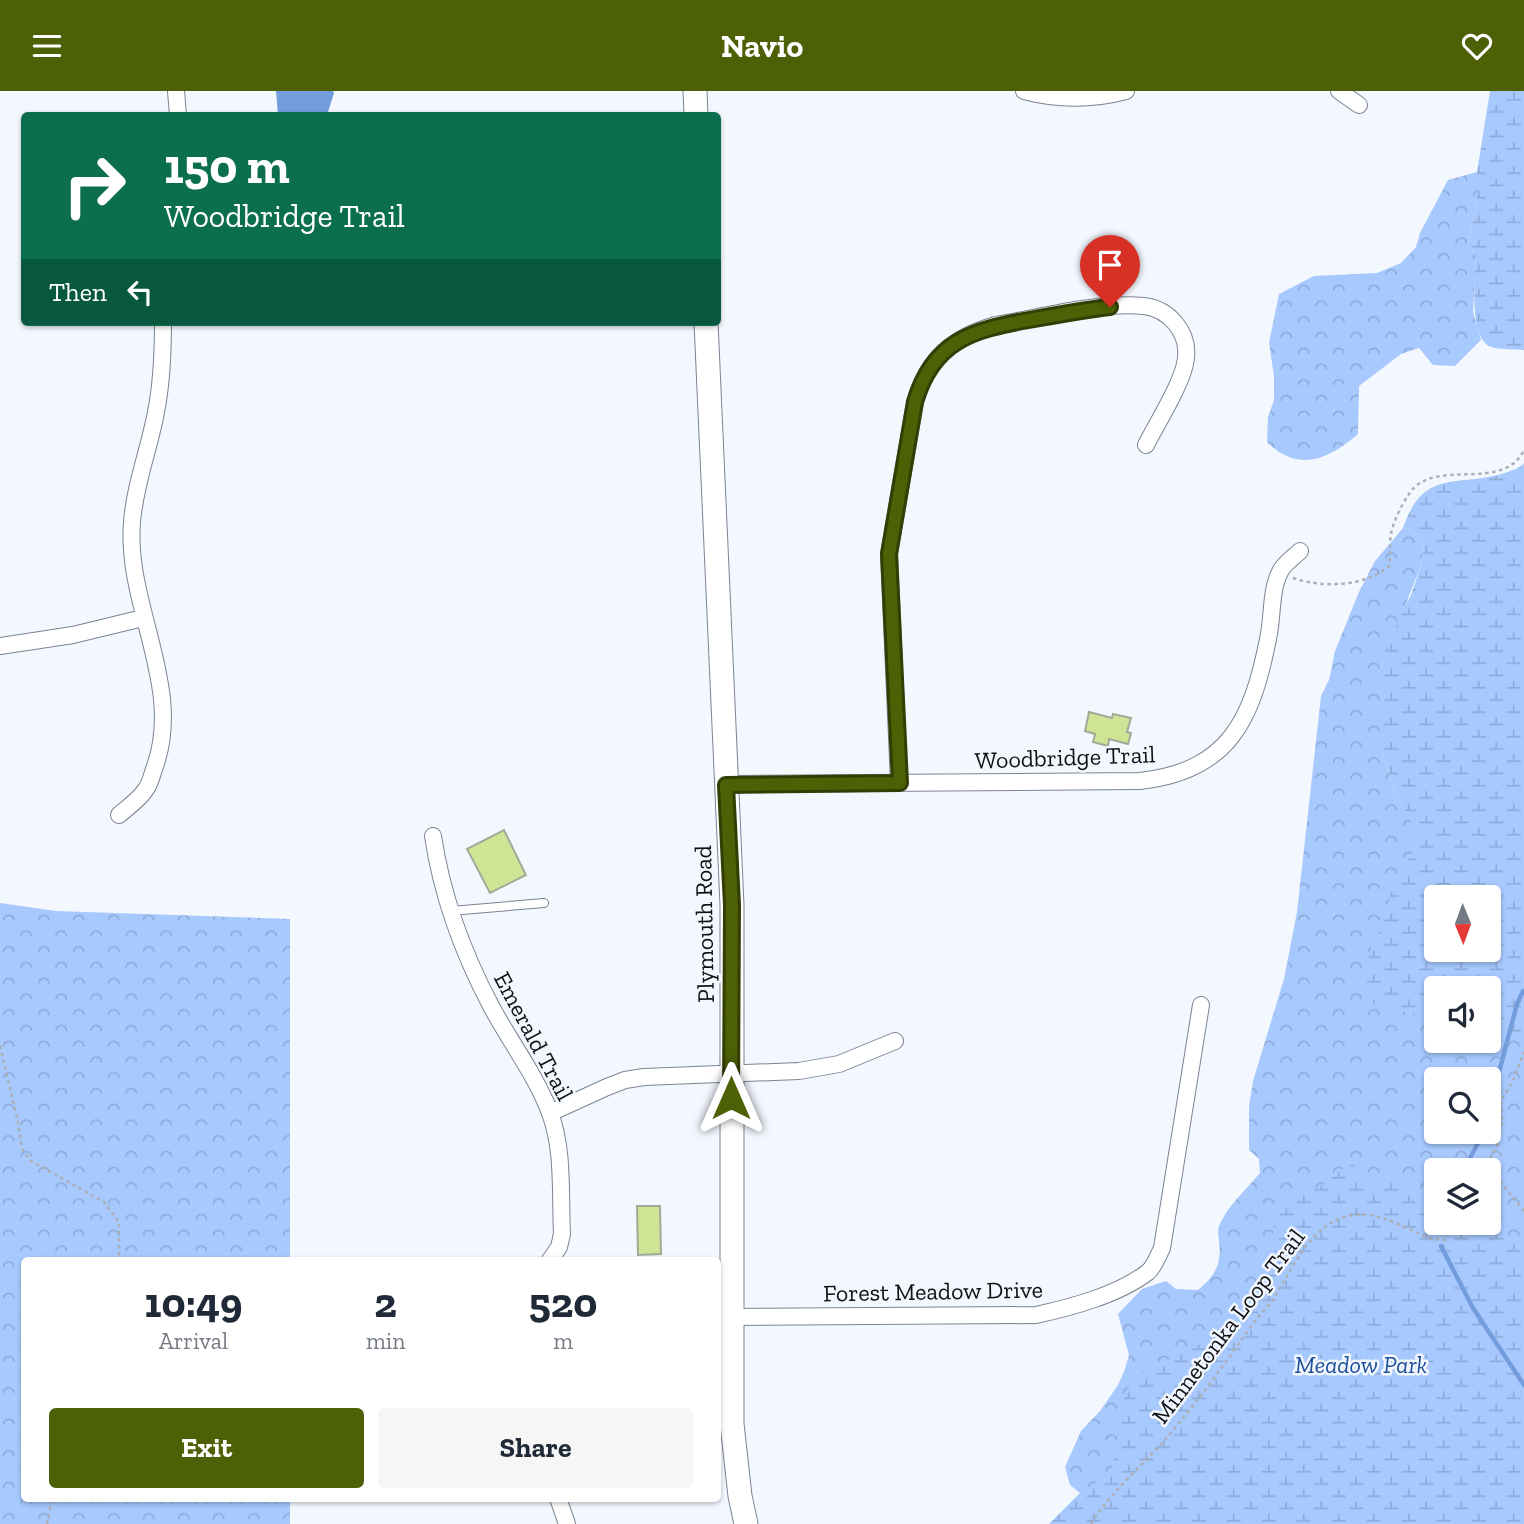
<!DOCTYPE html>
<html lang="en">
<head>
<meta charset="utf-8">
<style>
  :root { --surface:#fff; --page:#f6f6f7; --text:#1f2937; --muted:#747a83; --accent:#4e6006 }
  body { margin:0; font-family:"Zilla Slab",serif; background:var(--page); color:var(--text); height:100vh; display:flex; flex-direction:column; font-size:26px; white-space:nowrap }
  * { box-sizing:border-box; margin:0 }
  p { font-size:23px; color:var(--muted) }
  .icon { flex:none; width:38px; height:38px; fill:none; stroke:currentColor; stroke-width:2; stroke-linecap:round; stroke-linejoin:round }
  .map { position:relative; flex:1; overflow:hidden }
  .drawer { position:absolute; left:21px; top:1166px; width:700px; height:245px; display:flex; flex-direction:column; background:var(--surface); border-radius:7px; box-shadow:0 2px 5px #0004 }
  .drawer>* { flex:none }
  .top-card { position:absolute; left:21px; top:21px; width:700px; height:214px; border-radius:7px; box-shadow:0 2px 5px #0004; background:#0b6e4f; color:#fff; overflow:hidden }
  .needle { width:46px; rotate:179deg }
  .buttons { position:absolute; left:1424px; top:794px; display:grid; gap:14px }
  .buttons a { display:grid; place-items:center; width:77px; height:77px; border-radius:7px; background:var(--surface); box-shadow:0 2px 5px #0004; font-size:35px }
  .pin { position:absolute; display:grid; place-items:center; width:60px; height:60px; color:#fff; margin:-72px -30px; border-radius:50% 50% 50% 0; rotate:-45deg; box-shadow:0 0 7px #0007 }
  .pin .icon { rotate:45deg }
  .me { position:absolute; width:77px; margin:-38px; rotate:0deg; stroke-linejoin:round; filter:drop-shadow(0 0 5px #0008) }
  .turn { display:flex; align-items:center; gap:24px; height:147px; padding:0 28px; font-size:32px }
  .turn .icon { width:91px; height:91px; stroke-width:2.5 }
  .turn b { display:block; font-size:49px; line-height:60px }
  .then { display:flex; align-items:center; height:66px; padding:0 28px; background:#0003; gap:14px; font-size:26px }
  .eta { display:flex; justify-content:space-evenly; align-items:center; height:119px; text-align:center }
  .eta b { font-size:42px; font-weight:800; line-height:49px }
  .action { display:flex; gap:14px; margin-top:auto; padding:14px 28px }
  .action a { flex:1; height:80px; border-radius:7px; background:var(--accent); color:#fff; font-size:28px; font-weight:800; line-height:80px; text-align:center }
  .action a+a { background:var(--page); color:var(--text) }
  header { display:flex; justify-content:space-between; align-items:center; height:91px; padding:0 28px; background:var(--accent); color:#fff; font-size:32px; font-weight:800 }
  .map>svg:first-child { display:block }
</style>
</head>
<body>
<header><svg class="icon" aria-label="menu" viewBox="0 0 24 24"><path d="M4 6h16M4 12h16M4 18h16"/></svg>Navio<svg class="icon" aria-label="heart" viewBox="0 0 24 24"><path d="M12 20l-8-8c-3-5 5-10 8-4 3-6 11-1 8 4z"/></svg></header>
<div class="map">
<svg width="1524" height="1433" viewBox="0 0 1524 1433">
  <defs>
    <pattern id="forest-crowns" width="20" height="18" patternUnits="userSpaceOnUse" patternTransform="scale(1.75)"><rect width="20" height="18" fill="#a7c9fe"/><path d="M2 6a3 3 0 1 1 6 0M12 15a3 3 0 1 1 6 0" fill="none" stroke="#8facd9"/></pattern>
    <pattern id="wetland-marsh" width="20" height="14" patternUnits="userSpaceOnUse" patternTransform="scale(1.75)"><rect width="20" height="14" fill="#a7c9fe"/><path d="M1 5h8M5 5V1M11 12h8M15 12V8" fill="none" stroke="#8facd9"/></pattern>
  </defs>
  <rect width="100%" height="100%" fill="#f3f7fe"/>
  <!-- forest -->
  <g fill="url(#forest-crowns)" fill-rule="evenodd">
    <path d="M 1477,81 L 1477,108 L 1468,153 L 1476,164 L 1473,221 L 1481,249 L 1455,275 L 1433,274 L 1419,257 L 1401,263 L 1359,295 L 1358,343 C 1328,369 1298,382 1267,351 L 1268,326 L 1274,309 L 1274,285 L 1269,252 L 1279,203 L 1314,185 L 1377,182 L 1401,172 L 1416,156 L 1420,142 L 1448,89 Z"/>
    <path d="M 1524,428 L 1524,1433 L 1059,1433 L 1080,1402 L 1070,1394 L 1065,1376 L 1081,1340 L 1100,1320 L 1118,1294 L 1125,1278 L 1129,1264 L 1118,1223 L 1142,1198 L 1166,1190 L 1176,1198 L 1198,1199 C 1215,1185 1222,1173 1219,1151 C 1219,1146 1217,1140 1219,1135 C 1227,1115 1246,1099 1260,1082 L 1259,1068 L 1249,1059 L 1249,1015 L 1253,990 L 1284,888 L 1297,821 L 1321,605 L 1329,589 L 1335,560 L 1359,501 L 1375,470 L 1403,437 L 1413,441 L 1424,457 L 1421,474 L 1381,577 L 1381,659 L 1396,701 L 1408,725 ZM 1437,807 L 1489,807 L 1489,859 L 1437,859 ZM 1437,898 L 1489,898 L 1489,950 L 1437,950 ZM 1437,989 L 1489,989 L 1489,1041 L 1437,1041 ZM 1437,1080 L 1489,1080 L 1489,1132 L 1437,1132 Z"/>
    <polygon points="0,812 56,820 290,828 290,1169 24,1169 24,1407 290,1407 290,1433 0,1433"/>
  </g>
  <!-- wetland -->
  <g fill="url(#wetland-marsh)" fill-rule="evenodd">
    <path d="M 1490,0 L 1524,0 L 1524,259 C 1514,258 1501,259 1491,256 C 1468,248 1475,184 1476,164 L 1468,153 L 1477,108 L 1477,81 Z"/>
    <path d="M 1524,372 L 1524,949 L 1489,939 L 1489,898 L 1437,898 L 1437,926 L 1391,919 L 1370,911 L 1364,900 L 1369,862 L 1389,820 L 1390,805 L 1395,790 L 1418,753 L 1417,744 L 1396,701 L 1381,659 L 1381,577 L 1402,520 L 1411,504 L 1421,474 L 1424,457 L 1413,441 L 1403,437 C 1424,376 1457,397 1505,382 C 1512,379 1519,378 1524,372 ZM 1437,807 L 1489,807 L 1489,859 L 1437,859 Z"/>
    <path d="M 1353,1073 L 1368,1094 L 1383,1095 L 1394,1086 C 1406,1096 1411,1112 1424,1118 L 1437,1108 L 1437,1132 L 1489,1132 L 1489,1125 L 1524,1163 L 1524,1433 L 1049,1433 L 1081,1401 L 1106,1385 L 1112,1378 L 1117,1357 L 1118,1325 L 1128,1297 L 1148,1277 L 1187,1261 L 1221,1240 L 1229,1232 L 1244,1227 L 1263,1205 L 1275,1163 L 1273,1143 L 1275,1132 L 1289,1105 L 1320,1096 L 1340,1080 Z"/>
  </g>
  <!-- water -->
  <polygon fill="#749dde" points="276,0 333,0 334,2 327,24 278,24"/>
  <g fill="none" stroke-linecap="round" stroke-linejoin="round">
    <!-- stream -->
    <g stroke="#749dde" stroke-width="4.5">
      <polyline points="1489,1019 1517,913 1523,900"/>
      <polyline points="1463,1080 1484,1041"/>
      <polyline points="1433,1140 1431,1136 1437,1126"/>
      <polyline points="1441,1155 1473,1217 1524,1294"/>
    </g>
  </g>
  <!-- building -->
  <g fill="#cee595" stroke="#a3a998" stroke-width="2">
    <polygon points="1089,621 1112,627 1113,623 1131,627 1127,641 1131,642 1128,653 1109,648 1108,655 1093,651 1095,643 1085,640"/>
    <polygon points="504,739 526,784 490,802 467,758"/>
    <polygon points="637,1115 660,1115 661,1163 638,1164"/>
  </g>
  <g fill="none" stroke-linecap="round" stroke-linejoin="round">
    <!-- lane casing -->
    <g stroke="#7b8493" stroke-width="10">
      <polyline id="lane" points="451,820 544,812"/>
    </g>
    <!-- street casing -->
    <g stroke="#7b8493" stroke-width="18">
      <g id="street">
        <polyline points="176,0 178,24"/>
        <path d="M 1024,0 C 1058,9 1092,9 1126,0"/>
        <polyline points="1339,0 1359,14"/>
        <polyline points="0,555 73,544 143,527"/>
        <path d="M 899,692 L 889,463 L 915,311 C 927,268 953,246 996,234 C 1043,226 1095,211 1144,215 C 1169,218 1189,241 1186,267 C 1184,290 1157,332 1146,354"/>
        <path d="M 726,693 L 1140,690 C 1229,680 1252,629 1268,548 C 1273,527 1270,498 1281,479 C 1285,472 1294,466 1300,460"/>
        <path d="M 119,724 C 128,716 140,708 146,698 C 150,693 152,684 154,678 C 185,597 125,514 132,431 C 135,393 149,359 156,321 C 162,291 163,262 163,231"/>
        <path d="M 433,745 C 442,805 463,862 491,915 C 510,951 536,984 550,1022 C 564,1059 560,1104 562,1143 L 559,1156 L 550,1169"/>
        <polyline points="550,1022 607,996 625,989 644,986 799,980 839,973 895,950"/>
        <path d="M 731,1226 L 1036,1224 C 1072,1216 1118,1204 1148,1181 C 1154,1176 1158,1165 1162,1157 L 1201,914"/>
        <polyline points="558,1407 567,1433"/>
      </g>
    </g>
    <!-- secondary casing -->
    <g stroke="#7b8493" stroke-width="25">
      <g id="secondary">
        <polyline points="695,0 696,24"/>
        <polyline points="706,231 732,814 732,1333 740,1405 746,1433"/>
      </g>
    </g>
    <!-- path -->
    <g stroke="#acb0b6" stroke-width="2.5" stroke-dasharray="3.5 3.5" stroke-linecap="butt">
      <path d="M 1293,487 C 1322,497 1365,496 1389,475 C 1391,464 1389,453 1391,443 C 1393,431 1402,413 1409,403 C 1433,365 1503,403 1524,359"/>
      <polyline points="0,955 18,1031 22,1058 31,1070 104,1111 119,1131 119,1169"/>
      <polyline points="1483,1080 1497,1055 1502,1031 1501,1010 1513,990 1524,961"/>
      <polyline points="1489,1085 1495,1084 1524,1120"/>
      <polyline points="47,1433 52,1407"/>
      <path d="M 1091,1433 C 1109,1403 1138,1379 1161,1353 C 1194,1316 1223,1275 1252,1234 C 1258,1225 1266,1218 1272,1210 C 1292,1180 1307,1138 1344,1126 C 1373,1117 1399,1134 1424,1145 C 1430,1148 1439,1148 1445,1149 L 1453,1132"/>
    </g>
    <!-- lane -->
    <use href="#lane" stroke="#fff" stroke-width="8"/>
    <!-- street -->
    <use href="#street" stroke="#fff" stroke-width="16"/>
    <!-- secondary -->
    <use href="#secondary" stroke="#fff" stroke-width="23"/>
  </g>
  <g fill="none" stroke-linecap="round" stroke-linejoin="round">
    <!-- route casing -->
    <g stroke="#333e04" stroke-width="18">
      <path id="route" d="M 731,1007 L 732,814 L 726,694 L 900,692 L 889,463 L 915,311 C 933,250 972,239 1029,229 C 1056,224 1083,219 1110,216"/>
    </g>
    <!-- route -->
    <use href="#route" stroke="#4e6006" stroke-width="12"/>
  </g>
  <g text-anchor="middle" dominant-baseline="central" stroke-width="5" stroke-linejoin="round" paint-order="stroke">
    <!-- street labels -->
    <g font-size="24" fill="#0f1318" stroke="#f3f7fe">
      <text transform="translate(1065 666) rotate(-2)">Woodbridge Trail</text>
      <text transform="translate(704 833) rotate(-91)">Plymouth Road</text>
      <text transform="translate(534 945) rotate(62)">Emerald Trail</text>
      <text transform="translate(933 1200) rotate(-1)">Forest Meadow Drive</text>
      <text transform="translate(1228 1235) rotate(-53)">Minnetonka Loop Trail</text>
    </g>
    <!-- park labels -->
    <g font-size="24" font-style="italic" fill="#1e4f9c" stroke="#f3f7fe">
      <text x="1361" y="1273">Meadow Park</text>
    </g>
  </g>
</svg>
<div class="buttons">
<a><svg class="needle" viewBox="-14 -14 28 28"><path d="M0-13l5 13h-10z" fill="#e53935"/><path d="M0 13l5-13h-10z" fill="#747a83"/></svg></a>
<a><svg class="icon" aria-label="sound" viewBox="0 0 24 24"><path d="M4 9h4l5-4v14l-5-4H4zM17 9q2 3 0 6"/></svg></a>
<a><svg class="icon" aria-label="search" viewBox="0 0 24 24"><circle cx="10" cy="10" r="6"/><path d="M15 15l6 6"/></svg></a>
<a><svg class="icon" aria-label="layers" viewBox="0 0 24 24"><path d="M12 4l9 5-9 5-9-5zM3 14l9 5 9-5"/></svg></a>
</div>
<div class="pin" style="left:1110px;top:216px;background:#d93025"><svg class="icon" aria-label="arrive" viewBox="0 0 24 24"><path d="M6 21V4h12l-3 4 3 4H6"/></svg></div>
<svg class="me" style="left:731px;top:1007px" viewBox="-20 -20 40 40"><path d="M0-17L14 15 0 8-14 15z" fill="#4e6006" stroke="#fff" stroke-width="4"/></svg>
<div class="top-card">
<div class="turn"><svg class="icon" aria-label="right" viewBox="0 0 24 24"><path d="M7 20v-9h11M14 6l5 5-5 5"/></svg><div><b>150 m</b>Woodbridge Trail</div></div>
<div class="then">Then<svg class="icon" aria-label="left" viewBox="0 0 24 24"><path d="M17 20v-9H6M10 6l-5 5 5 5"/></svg></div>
</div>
<section class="drawer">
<div class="eta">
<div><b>10:49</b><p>Arrival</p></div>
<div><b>2</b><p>min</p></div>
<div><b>520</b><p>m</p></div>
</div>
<div class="action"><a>Exit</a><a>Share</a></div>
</section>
</div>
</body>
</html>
